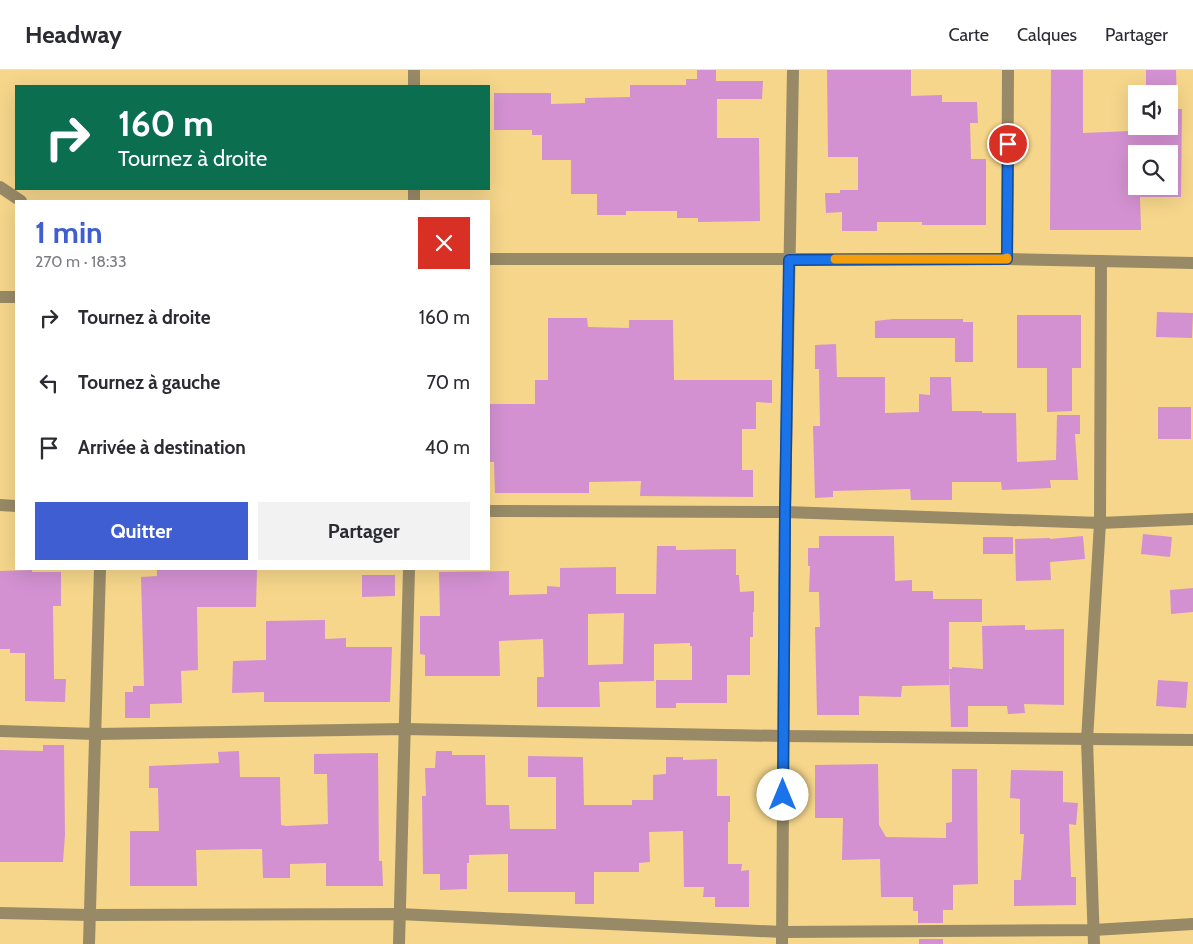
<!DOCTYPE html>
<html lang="fr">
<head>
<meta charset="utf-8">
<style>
  :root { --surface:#fff; --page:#f2f2f3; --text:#2b2b33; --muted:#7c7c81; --line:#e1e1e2; --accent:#3e5ed1 }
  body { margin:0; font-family:Cabin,sans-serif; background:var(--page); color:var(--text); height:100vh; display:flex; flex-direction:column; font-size:19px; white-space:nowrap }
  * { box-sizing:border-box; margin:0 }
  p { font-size:16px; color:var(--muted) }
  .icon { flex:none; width:28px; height:28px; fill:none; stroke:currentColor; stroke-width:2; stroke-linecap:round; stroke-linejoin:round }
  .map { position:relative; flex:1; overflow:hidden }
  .side { position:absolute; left:15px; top:130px; width:475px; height:370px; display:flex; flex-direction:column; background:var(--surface); border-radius:0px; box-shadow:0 5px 20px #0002 }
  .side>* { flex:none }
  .guide { position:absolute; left:15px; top:15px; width:475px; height:105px; border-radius:0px; box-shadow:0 5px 20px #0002; background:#0b6e4f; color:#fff; overflow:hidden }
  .controls { position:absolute; left:1128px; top:15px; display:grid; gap:10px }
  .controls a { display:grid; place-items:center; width:50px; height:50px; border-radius:0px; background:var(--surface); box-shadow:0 5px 20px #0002; font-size:25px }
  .pin { position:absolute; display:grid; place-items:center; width:42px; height:42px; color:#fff; margin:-21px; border:2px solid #fff; border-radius:50%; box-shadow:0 1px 5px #0007 }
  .me { position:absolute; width:55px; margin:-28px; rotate:0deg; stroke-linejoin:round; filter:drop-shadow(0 0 4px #0008) }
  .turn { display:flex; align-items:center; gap:18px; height:105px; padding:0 20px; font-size:22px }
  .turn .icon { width:65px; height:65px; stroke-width:2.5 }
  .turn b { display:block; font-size:35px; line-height:42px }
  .round { display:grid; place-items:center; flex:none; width:52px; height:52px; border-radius:0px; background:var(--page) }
  .summary { display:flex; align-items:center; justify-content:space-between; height:85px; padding:0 20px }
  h1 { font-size:30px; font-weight:800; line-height:38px; color:var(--accent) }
  .action { display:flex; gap:10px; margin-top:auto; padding:10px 20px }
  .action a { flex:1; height:58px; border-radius:0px; background:var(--accent); color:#fff; font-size:20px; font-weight:800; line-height:58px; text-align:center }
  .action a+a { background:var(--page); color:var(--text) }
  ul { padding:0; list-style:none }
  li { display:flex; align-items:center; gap:15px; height:65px; padding:0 20px }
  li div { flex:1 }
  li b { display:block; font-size:19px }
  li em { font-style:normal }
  header { display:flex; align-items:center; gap:30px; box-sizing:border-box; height:70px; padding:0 25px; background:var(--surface); border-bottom:1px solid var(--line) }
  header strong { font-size:24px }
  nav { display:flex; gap:28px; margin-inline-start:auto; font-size:18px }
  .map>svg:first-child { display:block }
</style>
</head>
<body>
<header>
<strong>Headway</strong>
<nav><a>Carte</a><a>Calques</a><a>Partager</a></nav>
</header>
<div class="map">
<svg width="1193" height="874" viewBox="0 0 1193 874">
  <rect width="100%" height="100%" fill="#f6d68b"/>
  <!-- building -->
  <g fill="#d391d1" fill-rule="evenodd">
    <polygon points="697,0 716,0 716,11 763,11 762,29 717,29 717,68 759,68 760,151 698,152 698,148 677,148 677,141 626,141 626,145 597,145 597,124 571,124 571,90 542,90 542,65 532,65 532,60 494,60 494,23 551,23 551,34 585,33 585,28 630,27 630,15 686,15 686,9 697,9"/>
    <polygon points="827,0 911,0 911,26 942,25 942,32 977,32 978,53 970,53 971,89 986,89 986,155 922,155 922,152 877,152 877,161 842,161 842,142 826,143 825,123 840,123 840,120 858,120 858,87 828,87"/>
    <path d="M 1051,0 L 1083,0 L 1083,63 L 1154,60 L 1154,56 L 1169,56 L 1169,24 L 1146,24 L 1146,0 L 1176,0 L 1177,39 L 1182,39 L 1181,127 L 1140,127 L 1141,160 L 1050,160 ZM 1136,84 L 1169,84 L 1169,116 L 1136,116 Z"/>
    <polygon points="1157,242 1193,243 1192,268 1156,267"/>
    <polygon points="1017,245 1081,245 1081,298 1072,298 1072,341 1047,342 1047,298 1017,298"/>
    <polygon points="548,248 587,248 588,257 629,258 629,250 673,250 674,310 772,310 772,333 756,332 756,359 742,359 742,400 753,400 753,427 640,426 641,411 589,412 589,423 495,423 494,392 489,392 489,334 535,334 535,310 548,310"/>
    <polygon points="893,249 963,249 963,252 973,252 973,292 955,292 955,268 875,268 875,251"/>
    <polygon points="836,274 837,307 885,307 885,343 919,342 919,324 930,325 930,307 951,307 952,341 982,341 982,343 1016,343 1017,392 1056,390 1057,345 1080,345 1080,364 1075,364 1078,410 1050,410 1051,418 1002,420 1001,412 952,412 952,430 911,430 910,419 833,421 833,427 815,428 813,356 820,356 819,299 815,299 815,275"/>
    <rect x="1158" y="337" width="33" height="32"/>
    <polygon points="1143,464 1172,467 1170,487 1141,484"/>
    <polygon points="819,466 894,466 895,511 912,510 912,521 933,521 933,529 982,529 982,552 949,552 949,615 902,616 901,627 859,626 859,645 817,645 815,557 820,557 819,522 809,522 810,496 808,496 808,478 819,478"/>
    <polygon points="1083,466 1085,489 1050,492 1051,510 1016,511 1015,469 1050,468 1050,469"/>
    <rect x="983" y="467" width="30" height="17"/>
    <path d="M 657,476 L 676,476 L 676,480 L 736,479 L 736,505 L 739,505 L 740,522 L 754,521 L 754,542 L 753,542 L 753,567 L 750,567 L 750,605 L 727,605 L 727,633 L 676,633 L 676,638 L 656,638 L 656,610 L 692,610 L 692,576 L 690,576 L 690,573 L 654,574 L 654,611 L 599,612 L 600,637 L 537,637 L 537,607 L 544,607 L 543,569 L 499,571 L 500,606 L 425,606 L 425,585 L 420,584 L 420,546 L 440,546 L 439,502 L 509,501 L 509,525 L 547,524 L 547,516 L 560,517 L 560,498 L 616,497 L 616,524 L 656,524 ZM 624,543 L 623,594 L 588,595 L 588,544 Z"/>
    <polygon points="157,499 257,499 256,537 197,537 198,600 181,601 182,633 150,634 150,648 125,648 125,622 133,622 133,616 144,616 141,507 157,506"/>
    <polygon points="32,500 32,502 61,502 61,536 53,536 54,609 66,609 65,632 25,631 25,583 10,583 10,579 0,579 0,501"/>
    <polygon points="362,505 395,505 395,526 362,527"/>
    <polygon points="1193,518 1193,542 1171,544 1170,520"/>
    <polygon points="325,550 325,569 346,568 346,577 392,577 390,632 264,632 264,622 232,623 233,591 266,590 266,551"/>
    <polygon points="1025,555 1025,560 1064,559 1064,635 1024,634 1025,643 1008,644 1007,636 968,636 968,657 951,657 949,599 952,599 952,597 983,599 982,556"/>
    <polygon points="1158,610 1188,612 1186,638 1156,636"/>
    <polygon points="43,675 64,675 65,765 63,792 0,792 0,680 43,681"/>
    <polygon points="239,681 240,707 280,707 281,755 286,756 328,754 327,704 314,704 314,684 378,683 379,791 382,791 383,816 326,816 326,793 290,794 290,808 263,808 262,779 196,780 197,816 130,816 130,761 159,761 158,718 149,718 149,696 219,693 218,682"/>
    <polygon points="436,681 452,681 452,685 485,685 486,735 509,735 510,759 556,759 556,707 528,707 528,686 583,687 584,735 632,735 632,730 653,730 653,705 666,704 666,687 683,687 683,690 717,689 717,726 730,726 730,752 728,752 728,794 742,794 741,801 749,800 749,837 715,837 715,827 703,827 704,817 684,817 683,761 649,762 650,792 639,793 639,802 594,802 594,834 575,834 575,822 508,822 508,784 469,785 469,793 467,793 467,819 440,820 440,804 423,804 422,726 426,726 425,698 435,698"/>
    <polygon points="878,694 879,755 886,767 946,768 946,753 952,752 952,699 977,699 978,814 953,815 953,840 943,840 943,853 918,853 918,841 913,841 913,827 881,827 880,789 842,790 843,748 815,748 815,695"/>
    <polygon points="1011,700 1063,701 1063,732 1078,733 1076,755 1069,754 1071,807 1076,807 1076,835 1014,836 1014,810 1021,810 1024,764 1020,764 1020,729 1010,728"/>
    <rect x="919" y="869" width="24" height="5"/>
  </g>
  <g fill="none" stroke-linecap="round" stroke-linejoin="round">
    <!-- minor -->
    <g stroke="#988a66" stroke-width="12">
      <polyline points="414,16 414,0"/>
      <polyline points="0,117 21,131"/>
      <polyline points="414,131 414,119"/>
      <polyline points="489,189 1007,189 1193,193"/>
      <polyline points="1007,189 1008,0"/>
      <polyline points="0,227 16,227"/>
      <polyline points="0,435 16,436"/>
      <polyline points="489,441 785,442 1100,453 1193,449"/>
      <polyline points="0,661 96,664 404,659 784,666 1193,670"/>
      <polyline points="0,843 89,845 399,844 782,862 1094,860 1193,854"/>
      <polyline points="89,874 100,499"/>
      <polyline points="399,874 409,499"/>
      <polyline points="782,874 785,442 793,0"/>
      <polyline points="1094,874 1087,670 1100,453 1101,191"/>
    </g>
  </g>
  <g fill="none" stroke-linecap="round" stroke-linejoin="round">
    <!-- route casing -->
    <g stroke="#114b97" stroke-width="12">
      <polyline id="route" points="783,725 785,442 789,190 1007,189 1008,74"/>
    </g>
    <!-- route -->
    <use href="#route" stroke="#1a73e8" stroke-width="9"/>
    <!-- slow -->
    <polyline stroke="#f59e0b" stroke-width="9" points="835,189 1007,189 1007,188"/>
  </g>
</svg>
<div class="controls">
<a><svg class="icon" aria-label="sound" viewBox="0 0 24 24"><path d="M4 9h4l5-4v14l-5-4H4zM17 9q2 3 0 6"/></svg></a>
<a><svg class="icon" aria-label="search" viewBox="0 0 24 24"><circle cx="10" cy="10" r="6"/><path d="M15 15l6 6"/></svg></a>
</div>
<div class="pin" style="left:1008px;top:74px;background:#d93025"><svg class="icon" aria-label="arrive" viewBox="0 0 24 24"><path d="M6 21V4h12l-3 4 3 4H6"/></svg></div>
<svg class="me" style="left:783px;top:725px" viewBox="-20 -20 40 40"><circle r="19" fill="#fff"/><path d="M0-13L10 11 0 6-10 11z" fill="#1a73e8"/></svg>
<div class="guide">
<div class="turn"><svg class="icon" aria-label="right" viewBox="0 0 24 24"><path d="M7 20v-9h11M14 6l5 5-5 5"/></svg><div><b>160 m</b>Tournez à droite</div></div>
</div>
<section class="side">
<div class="summary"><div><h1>1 min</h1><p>270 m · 18:33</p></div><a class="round" style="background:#d93025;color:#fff"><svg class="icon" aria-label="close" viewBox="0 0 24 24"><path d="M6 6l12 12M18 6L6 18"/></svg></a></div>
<ul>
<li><svg class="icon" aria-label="right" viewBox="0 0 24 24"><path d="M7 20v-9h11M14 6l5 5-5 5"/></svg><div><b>Tournez à droite</b></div><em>160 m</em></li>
<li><svg class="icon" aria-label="left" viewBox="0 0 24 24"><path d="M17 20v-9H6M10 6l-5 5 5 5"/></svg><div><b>Tournez à gauche</b></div><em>70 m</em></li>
<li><svg class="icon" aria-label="arrive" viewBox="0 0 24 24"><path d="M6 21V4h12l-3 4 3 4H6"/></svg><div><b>Arrivée à destination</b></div><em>40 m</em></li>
</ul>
<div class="action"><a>Quitter</a><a>Partager</a></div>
</section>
</div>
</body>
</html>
